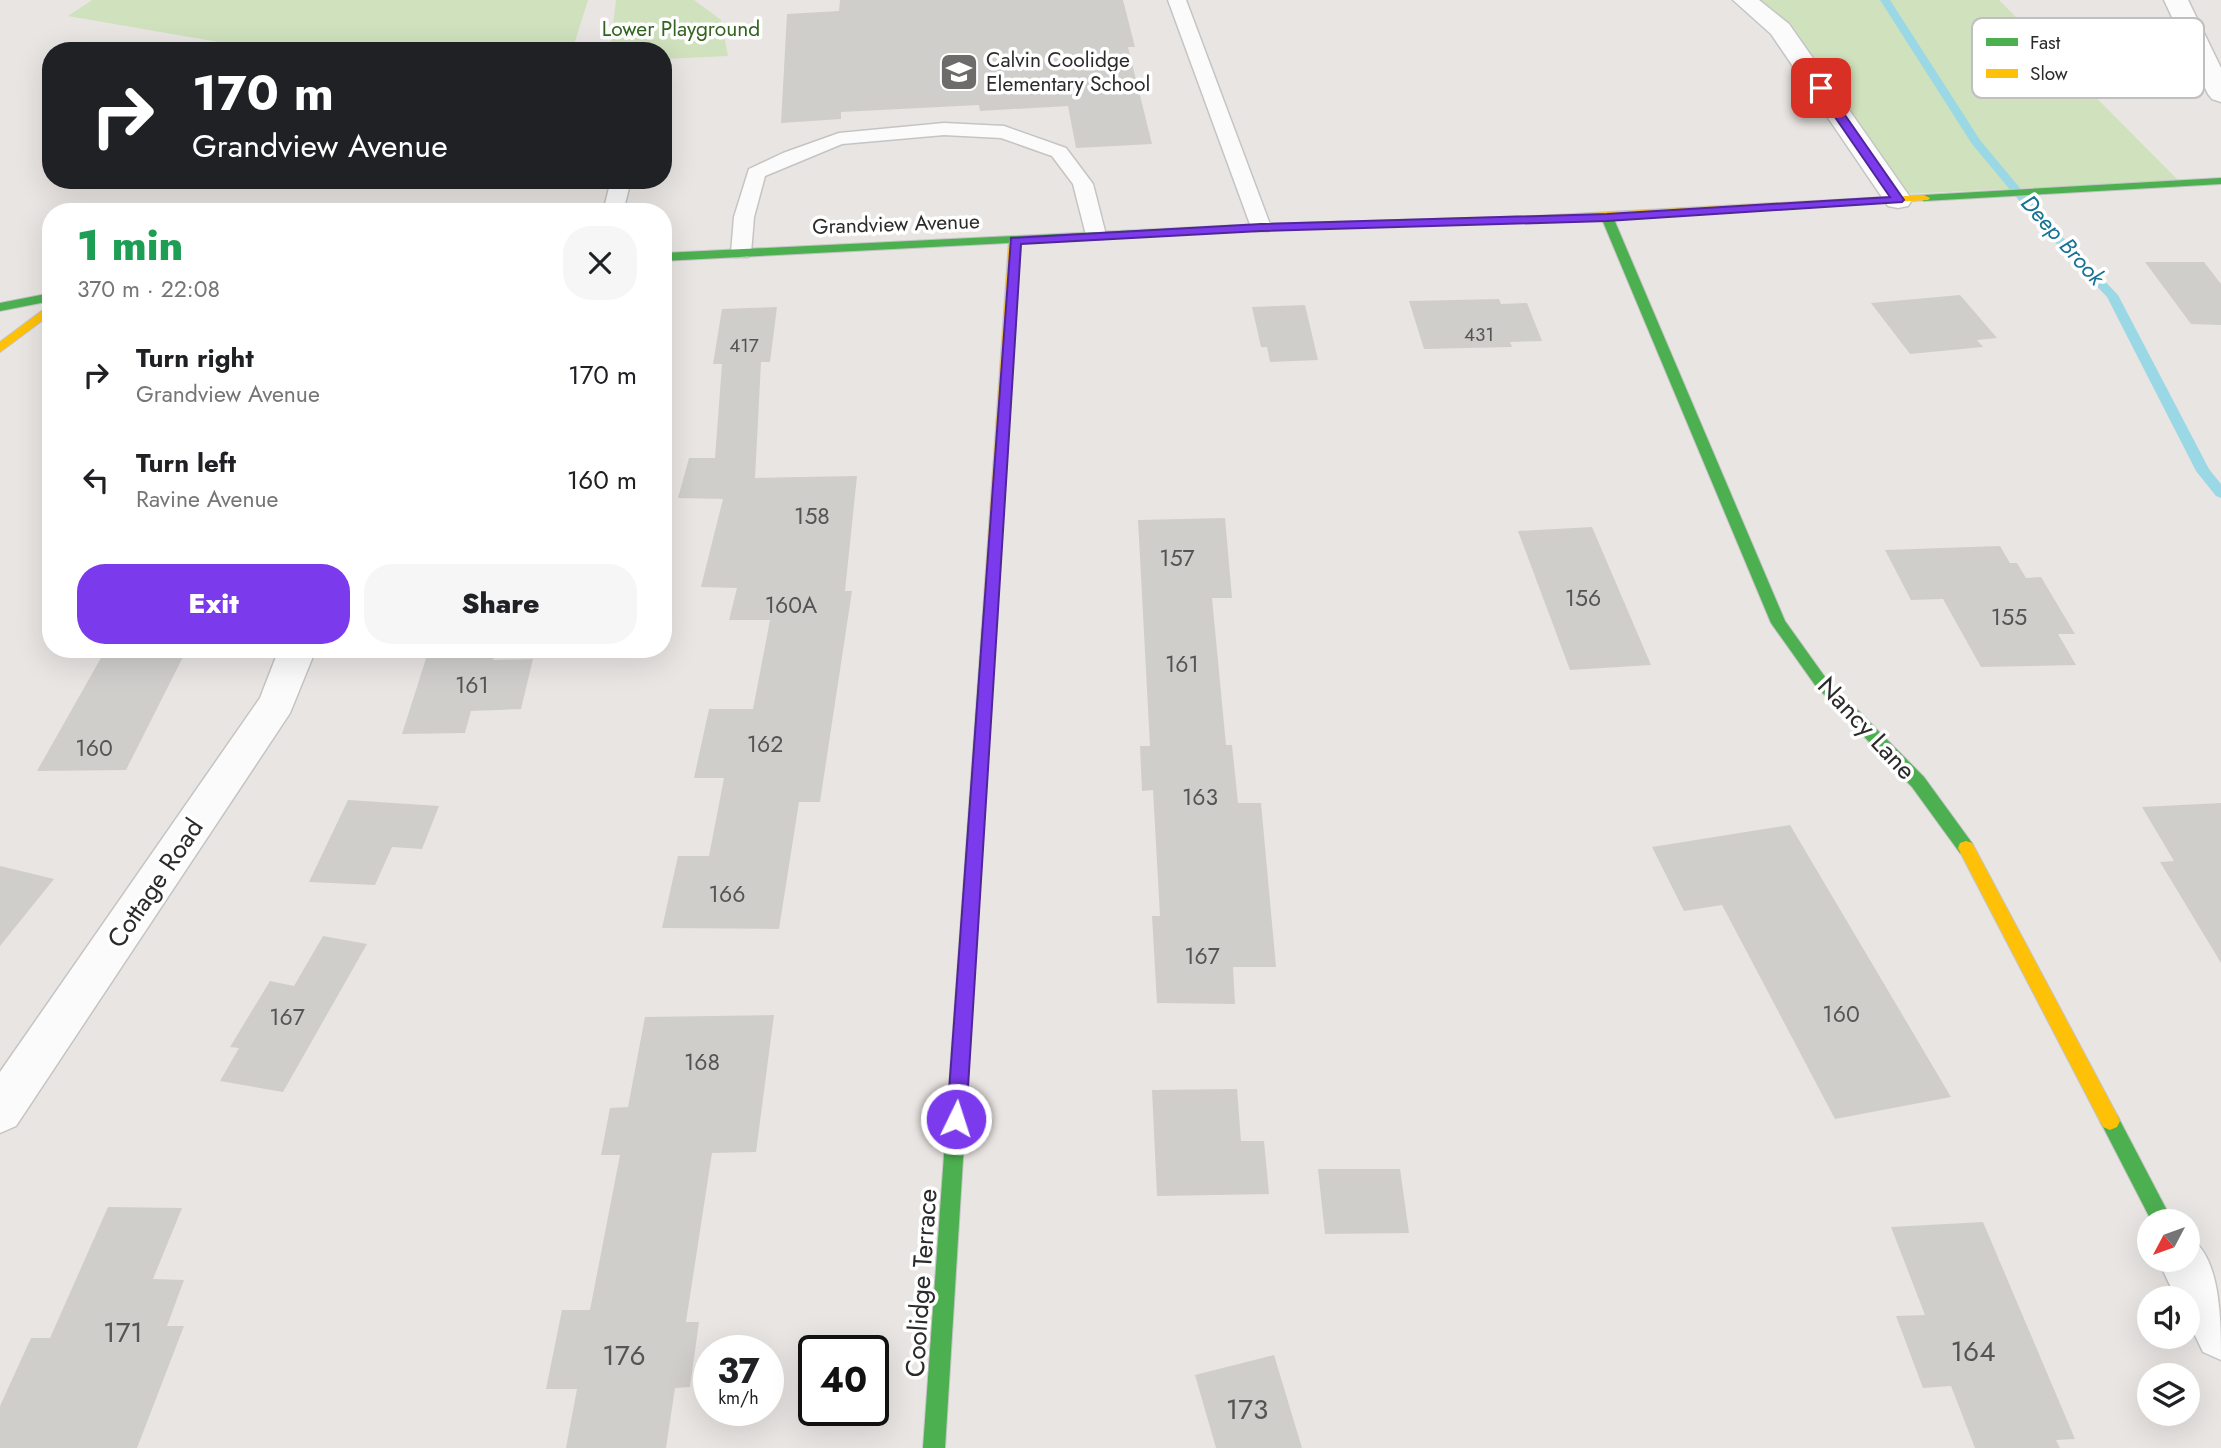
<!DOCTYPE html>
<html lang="en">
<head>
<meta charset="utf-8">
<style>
  :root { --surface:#fff; --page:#f6f6f6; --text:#202124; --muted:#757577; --accent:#7c3aed }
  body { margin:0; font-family:Jost,sans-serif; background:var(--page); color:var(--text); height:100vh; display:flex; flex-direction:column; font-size:26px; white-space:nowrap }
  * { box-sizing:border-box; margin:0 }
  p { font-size:23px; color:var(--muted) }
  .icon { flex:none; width:38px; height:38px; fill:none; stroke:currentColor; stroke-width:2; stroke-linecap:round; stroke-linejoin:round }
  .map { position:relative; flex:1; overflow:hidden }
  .details { position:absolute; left:42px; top:203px; width:630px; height:455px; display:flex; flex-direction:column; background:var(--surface); border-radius:28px; box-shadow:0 7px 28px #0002 }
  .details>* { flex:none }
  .top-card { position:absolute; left:42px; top:42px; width:630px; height:147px; border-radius:28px; box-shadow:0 7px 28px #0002; background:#202124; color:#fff; overflow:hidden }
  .needle { width:46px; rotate:229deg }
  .fabs { position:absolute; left:2137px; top:1209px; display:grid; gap:14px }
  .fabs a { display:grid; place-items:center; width:63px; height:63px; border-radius:50%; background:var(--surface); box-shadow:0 7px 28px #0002; font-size:35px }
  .speed { position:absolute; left:693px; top:1335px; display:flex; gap:14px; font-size:35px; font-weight:700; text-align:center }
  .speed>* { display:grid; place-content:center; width:91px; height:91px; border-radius:50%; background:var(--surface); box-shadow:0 7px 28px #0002; line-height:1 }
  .speed small { font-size:18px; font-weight:400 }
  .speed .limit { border:4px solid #111; border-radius:10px; background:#fff; color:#111 }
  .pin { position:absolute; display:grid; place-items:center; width:60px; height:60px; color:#fff; margin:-30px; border-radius:14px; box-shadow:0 4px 10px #0006 }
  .me { position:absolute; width:77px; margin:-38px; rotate:4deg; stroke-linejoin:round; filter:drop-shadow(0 0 5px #0008) }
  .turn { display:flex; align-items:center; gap:24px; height:147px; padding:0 35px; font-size:32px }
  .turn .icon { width:91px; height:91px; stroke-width:2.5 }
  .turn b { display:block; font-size:49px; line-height:60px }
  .round { display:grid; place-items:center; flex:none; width:74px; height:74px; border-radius:28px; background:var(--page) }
  .head { display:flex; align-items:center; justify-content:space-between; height:119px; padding:0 35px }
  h1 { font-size:42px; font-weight:800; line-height:52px; color:#1e9e55 }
  .button { display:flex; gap:14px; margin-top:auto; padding:14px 35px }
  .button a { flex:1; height:80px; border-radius:28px; background:var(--accent); color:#fff; font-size:28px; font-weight:800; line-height:80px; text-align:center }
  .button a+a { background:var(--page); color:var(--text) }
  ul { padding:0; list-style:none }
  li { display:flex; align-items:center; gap:21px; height:105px; padding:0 35px }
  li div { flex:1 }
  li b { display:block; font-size:26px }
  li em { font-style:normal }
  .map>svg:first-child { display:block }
</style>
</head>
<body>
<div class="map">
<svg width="2221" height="1448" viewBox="0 0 2221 1448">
  <rect width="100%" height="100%" fill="#e9e5e2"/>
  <!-- green -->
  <g fill="#cfe1bd">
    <polygon points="92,0 588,0 572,51 271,51 68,16"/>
    <polygon points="616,0 694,0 721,20 728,56 663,59 663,51 610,51"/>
    <polygon points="1747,0 1999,0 2179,181 1904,194"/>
  </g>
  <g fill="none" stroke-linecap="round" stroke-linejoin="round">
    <!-- stream -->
    <polygon fill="#9bd8e5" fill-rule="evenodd" points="1880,0 1890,0 1980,140 2049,223 2118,295 2209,469 2221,484 2221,498 2216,496 2196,471 2107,297 2041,227 1972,144"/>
  </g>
  <!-- building -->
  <g fill="#d0cecb">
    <polygon points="840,0 1123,0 1135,47 1128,47 1152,144 1076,148 1068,106 980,111 979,105 841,112 841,119 781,123 787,14 839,11"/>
    <polygon points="2145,262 2204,262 2221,284 2221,325 2191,324"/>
    <polygon points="1960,295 1997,338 1977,340 1983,347 1910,354 1871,303"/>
    <polygon points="1499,299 1501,304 1527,303 1542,341 1510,342 1512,347 1424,349 1409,301"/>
    <polygon points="1305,305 1318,360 1270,362 1267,347 1261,347 1252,307"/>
    <polygon points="777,307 770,362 761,362 755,478 857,476 845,591 852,591 820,802 799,802 779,929 662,928 678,856 709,856 724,778 694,778 709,709 753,709 770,620 729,620 737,588 701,587 723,499 678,498 689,458 715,458 722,364 713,364 722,309"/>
    <polygon points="1225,518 1232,598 1212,598 1226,745 1232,745 1238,803 1261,803 1276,967 1233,967 1235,1004 1157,1003 1152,916 1160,916 1153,790 1142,791 1140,746 1150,746 1138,520"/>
    <polygon points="1592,527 1651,665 1570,670 1518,531"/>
    <polygon points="2000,546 2010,563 2017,563 2026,578 2041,577 2075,634 2058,634 2076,665 1981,667 1943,599 1911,600 1885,550"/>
    <polygon points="106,649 187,649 126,770 37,771"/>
    <polygon points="497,649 493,660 533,659 521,709 471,711 465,733 402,734 428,652"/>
    <polygon points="348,800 439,806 422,849 392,847 375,885 309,882"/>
    <polygon points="2221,803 2221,963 2160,862 2174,861 2142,807"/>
    <polygon points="1790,825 1951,1097 1835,1119 1722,905 1684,911 1652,847"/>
    <polygon points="0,866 54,879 0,946"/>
    <polygon points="323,936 367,944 283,1092 220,1081 239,1048 230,1047 270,981 294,986"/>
    <polygon points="774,1015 756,1152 712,1153 686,1322 699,1322 690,1387 675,1388 666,1448 566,1448 577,1389 546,1389 562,1310 590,1310 620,1155 601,1155 610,1108 628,1107 645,1017"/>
    <polygon points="1237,1089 1241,1141 1264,1141 1269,1194 1157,1196 1152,1090"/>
    <polygon points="1318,1169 1400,1169 1409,1233 1325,1234"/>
    <polygon points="108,1207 182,1208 153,1279 184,1280 167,1326 184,1326 137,1448 0,1448 0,1406 31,1338 50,1338"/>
    <polygon points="1983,1222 2075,1439 2056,1440 2060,1448 1975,1448 1951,1386 1923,1388 1896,1316 1925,1315 1891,1227"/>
    <polygon points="1274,1355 1302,1448 1216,1448 1195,1375"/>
  </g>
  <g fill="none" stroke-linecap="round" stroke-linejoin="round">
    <!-- lane casing -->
    <g stroke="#c5c4c4" stroke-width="3">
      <g id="lane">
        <polygon points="1168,0 1186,0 1271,227 1268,231 1254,231 1251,227"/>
        <polygon points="944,123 1004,126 1066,148 1093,184 1106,235 1103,239 1089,239 1086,235 1073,184 1052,156 1001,138 944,135 842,144 765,176 754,217 751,253 748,257 734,257 731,253 734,217 749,169 783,153 839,133"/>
        <polygon points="611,180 631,180 623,212 603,212"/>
      </g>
    </g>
    <!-- street casing -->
    <g stroke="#c5c4c4" stroke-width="3">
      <g id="street">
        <polygon points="1733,0 1759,0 1789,24 1912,200 1908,206 1898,208 1888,206 1771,34"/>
        <polygon points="2164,0 2188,0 2221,68 2221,102 2212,99 2208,94"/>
        <polygon points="279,649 316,649 290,713 16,1126 0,1133 0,1072 260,698"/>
        <path d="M 2188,1237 C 2221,1255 2221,1321 2221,1360 L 2203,1352 L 2188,1321 L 2188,1298 L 2176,1298 L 2158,1260 L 2188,1260 Z"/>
      </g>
    </g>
    <!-- fast casing -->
    <g stroke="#c5c4c4" stroke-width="2">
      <g id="fast">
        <polygon points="2221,178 2221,184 1924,201 1918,198 1924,195"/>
        <polygon points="1607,214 1613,217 1785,621 1825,677 1924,777 1972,843 1974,848 1972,853 1966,855 1960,853 1912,787 1815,685 1771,623 1601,217"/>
        <polygon points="1536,216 1542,219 1540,221 1261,230 663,261 663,253 1261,224"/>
        <polygon points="51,293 51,301 0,311 0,303"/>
        <polygon points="990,607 997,612 945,1448 923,1448 983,612"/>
        <polygon points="2110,1112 2117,1115 2173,1222 2152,1222 2100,1121 2103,1115"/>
      </g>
    </g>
    <!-- slow casing -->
    <g stroke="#c5c4c4" stroke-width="2">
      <g id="slow">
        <polygon points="1924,195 1930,198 1928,200 1536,222 1530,219 1536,216"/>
        <polygon points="1015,238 1021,241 997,612 990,617 983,612 1009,241"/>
        <polygon points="51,304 51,314 0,352 0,342"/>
        <polygon points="1966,841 1972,843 2117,1115 2120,1121 2117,1127 2110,1130 2103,1127 1958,848 1960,843"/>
      </g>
    </g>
    <!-- lane -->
    <use href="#lane" fill="#fcfbfb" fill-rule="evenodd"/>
    <!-- street -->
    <use href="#street" fill="#fcfbfb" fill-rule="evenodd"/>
    <!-- fast -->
    <use href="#fast" fill="#4caf50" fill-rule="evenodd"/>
    <!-- slow -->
    <use href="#slow" fill="#ffc107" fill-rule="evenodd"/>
  </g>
  <!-- route -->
  <polygon fill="#7c3aed" stroke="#51269a" stroke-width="2" points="1817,85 1824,85 1904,200 1902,202 1607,221 1261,231 1021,244 966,1119 963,1125 956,1128 950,1125 947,1119 1011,238 1261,224 1607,214 1890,197 1815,88"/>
  <!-- icons -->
  <defs>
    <g id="school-square" transform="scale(2.0125)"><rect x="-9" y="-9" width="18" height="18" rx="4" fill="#6e6c6b" stroke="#fff"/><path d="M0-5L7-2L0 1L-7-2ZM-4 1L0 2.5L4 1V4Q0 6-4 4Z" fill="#fff"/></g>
  </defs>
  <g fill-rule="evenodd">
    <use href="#school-square" x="959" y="72"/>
  </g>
  <g text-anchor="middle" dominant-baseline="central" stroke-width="7" stroke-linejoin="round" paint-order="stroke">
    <!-- far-number labels -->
    <g font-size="19" fill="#555454">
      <text x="1479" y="334">431</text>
      <text x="744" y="345">417</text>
    </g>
    <!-- far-park labels -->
    <g font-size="21" fill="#336420" stroke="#fff">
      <text x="681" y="29">Lower Playground</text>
    </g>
    <!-- far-poi labels -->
    <g font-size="21" fill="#2b2b2b" stroke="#fff" text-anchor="start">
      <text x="986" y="60">Calvin Coolidge<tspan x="986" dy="24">Elementary School</tspan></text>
    </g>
    <!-- far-street labels -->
    <g font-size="21" fill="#2b2b2b" stroke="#fff">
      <text transform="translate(896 224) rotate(-2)">Grandview Avenue</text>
    </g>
    <!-- far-water labels -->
    <g font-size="23" font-style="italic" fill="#177293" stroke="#fff">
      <text transform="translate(2063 240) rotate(48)">Deep Brook</text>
    </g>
    <!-- number labels -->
    <g font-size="23" fill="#555454">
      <text x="812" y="516">158</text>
      <text x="1177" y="558">157</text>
      <text x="1583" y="598">156</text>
      <text x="791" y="605">160A</text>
      <text x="2009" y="617">155</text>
      <text x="1182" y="664">161</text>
      <text x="472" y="685">161</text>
      <text x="765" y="744">162</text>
      <text x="94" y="748">160</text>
      <text x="1200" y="797">163</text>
      <text x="727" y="894">166</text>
      <text x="1202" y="956">167</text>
      <text x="1841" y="1014">160</text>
      <text x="287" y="1017">167</text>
      <text x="702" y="1062">168</text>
    </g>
    <!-- street labels -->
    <g font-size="26" fill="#2b2b2b" stroke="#fff">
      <text transform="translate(1867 728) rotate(47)">Nancy Lane</text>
      <text transform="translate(155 883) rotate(-56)">Cottage Road</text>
      <text transform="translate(921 1283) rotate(-86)">Coolidge Terrace</text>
    </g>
    <!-- near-number labels -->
    <g font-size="28" fill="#555454">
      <text x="123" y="1332">171</text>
      <text x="1973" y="1351">164</text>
      <text x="624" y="1355">176</text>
      <text x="1247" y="1409">173</text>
    </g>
  </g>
  <!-- legend -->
  <rect x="1972" y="18" width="232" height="80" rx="10" fill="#fff" stroke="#bfbfbf" stroke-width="2"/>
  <rect x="1986" y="38" width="32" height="8" fill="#4caf50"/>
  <rect x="1986" y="69" width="32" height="9" fill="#ffc107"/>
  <g font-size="19" fill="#2b2b2b">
    <text x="2030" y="49">Fast</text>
    <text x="2030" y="80">Slow</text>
  </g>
</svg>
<div class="fabs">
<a><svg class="needle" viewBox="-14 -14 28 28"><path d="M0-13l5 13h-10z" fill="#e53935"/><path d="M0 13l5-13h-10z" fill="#757577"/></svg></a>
<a><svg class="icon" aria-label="sound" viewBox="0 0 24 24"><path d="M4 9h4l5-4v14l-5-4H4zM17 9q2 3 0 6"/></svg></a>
<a><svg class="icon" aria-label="layers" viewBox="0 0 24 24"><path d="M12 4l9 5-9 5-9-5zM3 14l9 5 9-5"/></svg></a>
</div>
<div class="speed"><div>37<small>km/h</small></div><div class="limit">40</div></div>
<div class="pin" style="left:1821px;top:88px;background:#d93025"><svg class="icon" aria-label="arrive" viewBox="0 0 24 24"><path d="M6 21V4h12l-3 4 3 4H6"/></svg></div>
<svg class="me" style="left:956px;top:1119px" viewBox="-20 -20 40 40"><circle r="17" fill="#7c3aed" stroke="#fff" stroke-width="3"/><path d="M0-11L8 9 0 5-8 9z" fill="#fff"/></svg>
<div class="top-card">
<div class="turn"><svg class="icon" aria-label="right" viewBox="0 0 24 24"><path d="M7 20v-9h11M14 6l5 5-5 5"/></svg><div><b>170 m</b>Grandview Avenue</div></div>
</div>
<section class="details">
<div class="head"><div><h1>1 min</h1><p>370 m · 22:08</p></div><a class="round"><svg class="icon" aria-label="close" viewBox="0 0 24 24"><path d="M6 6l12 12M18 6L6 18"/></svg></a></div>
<ul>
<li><svg class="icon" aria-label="right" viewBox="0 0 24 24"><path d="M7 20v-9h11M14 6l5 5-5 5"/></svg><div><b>Turn right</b><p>Grandview Avenue</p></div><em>170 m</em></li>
<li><svg class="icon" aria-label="left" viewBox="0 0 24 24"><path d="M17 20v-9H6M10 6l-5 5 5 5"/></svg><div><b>Turn left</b><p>Ravine Avenue</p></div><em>160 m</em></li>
</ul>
<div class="button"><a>Exit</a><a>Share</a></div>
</section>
</div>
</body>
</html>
